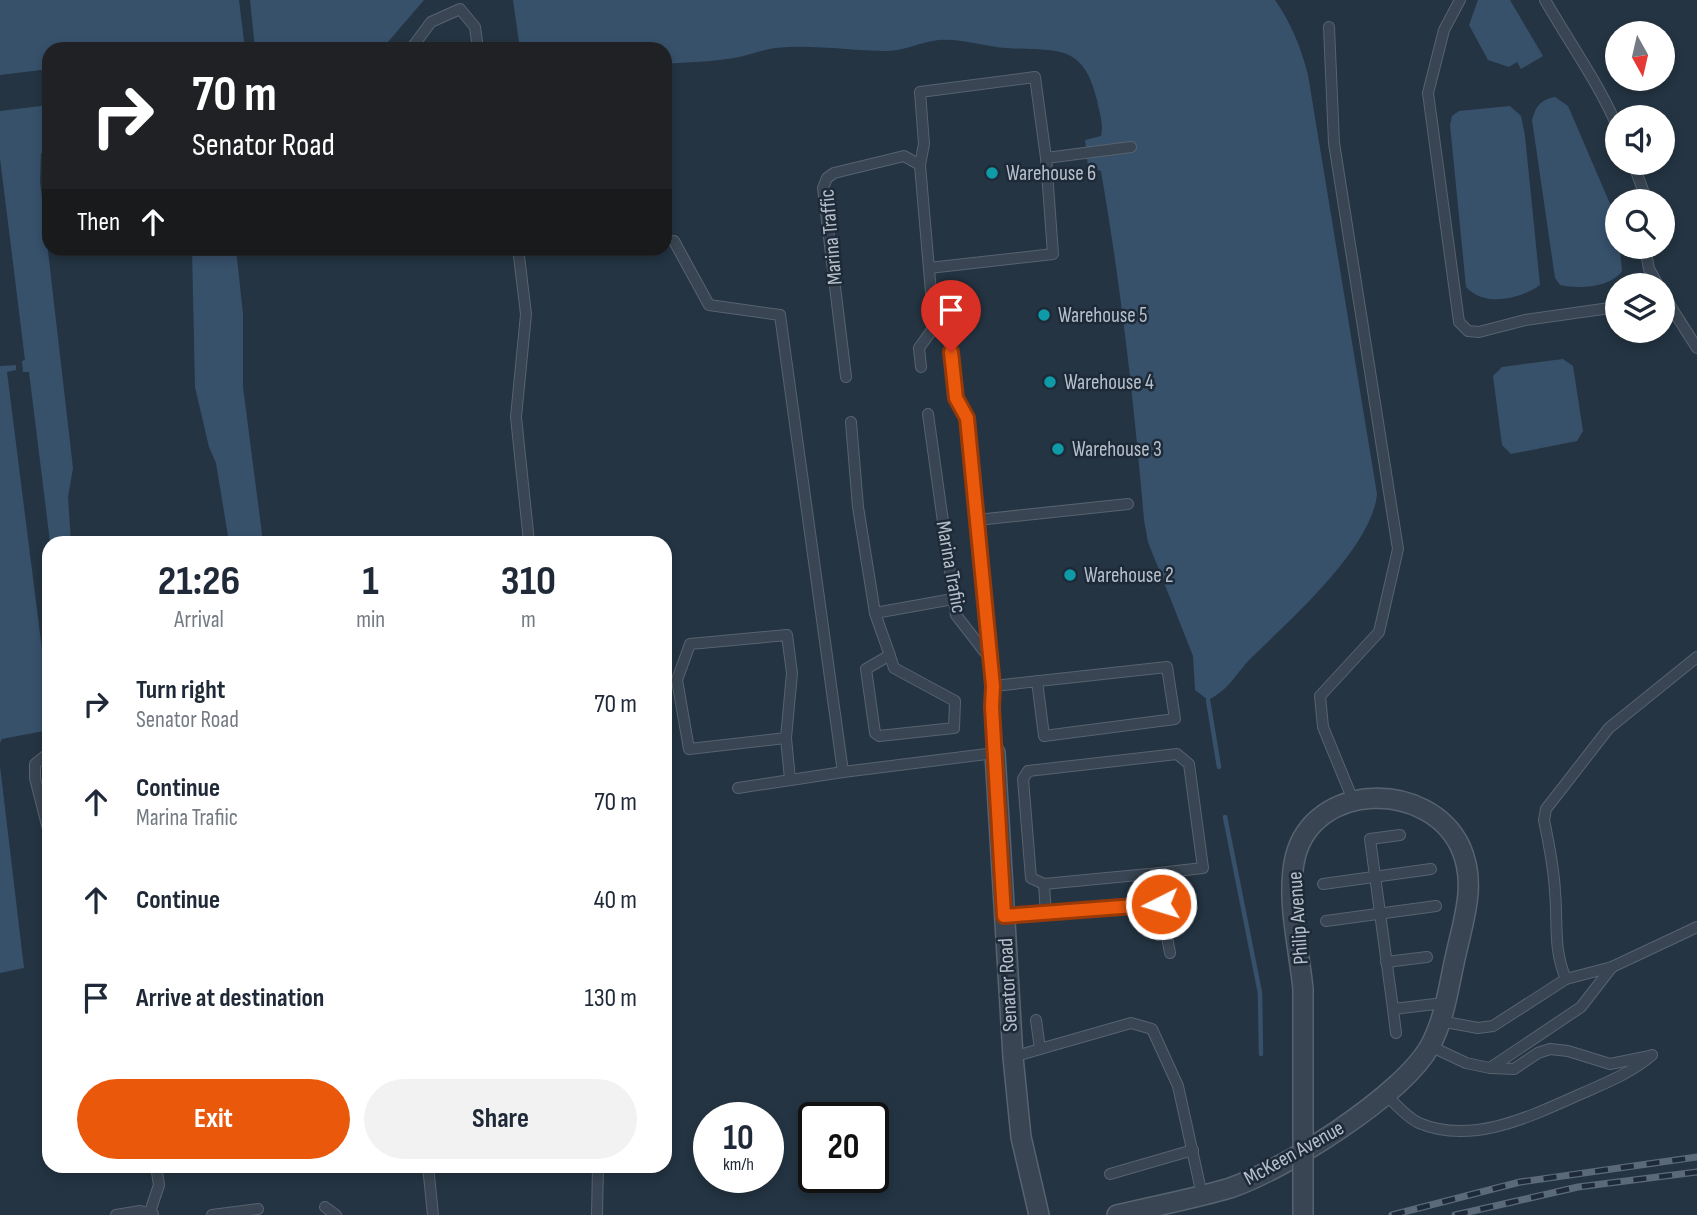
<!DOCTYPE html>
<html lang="en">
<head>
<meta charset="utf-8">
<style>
  :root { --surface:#fff; --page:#f2f2f3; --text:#1f2937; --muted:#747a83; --accent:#ea580c }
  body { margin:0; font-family:"Sofia Sans Condensed",sans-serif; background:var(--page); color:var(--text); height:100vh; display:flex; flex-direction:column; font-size:26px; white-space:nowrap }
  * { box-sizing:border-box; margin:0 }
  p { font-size:23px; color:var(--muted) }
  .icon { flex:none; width:38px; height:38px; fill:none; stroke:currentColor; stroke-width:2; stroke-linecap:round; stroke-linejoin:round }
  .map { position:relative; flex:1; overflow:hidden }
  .panel { position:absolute; left:42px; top:536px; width:630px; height:637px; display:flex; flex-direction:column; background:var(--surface); border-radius:21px; box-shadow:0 4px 10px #0003 }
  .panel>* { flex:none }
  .hud { position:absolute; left:42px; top:42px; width:630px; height:214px; border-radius:21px; box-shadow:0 4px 10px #0003; background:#202124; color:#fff; overflow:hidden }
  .needle { width:46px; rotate:172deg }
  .controls { position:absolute; left:1605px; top:21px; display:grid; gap:14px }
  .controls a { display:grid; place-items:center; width:70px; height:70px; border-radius:50%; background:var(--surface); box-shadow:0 4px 10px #0003; font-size:35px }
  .speed { position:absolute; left:693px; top:1102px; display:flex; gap:14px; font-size:35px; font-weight:700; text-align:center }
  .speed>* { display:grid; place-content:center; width:91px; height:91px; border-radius:50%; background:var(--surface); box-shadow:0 4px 10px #0003; line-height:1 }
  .speed small { font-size:18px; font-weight:400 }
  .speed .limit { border:4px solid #111; border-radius:10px; background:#fff; color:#111 }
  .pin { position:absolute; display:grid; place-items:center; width:60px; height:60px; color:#fff; margin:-72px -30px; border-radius:50% 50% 50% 0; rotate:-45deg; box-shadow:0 0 7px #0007 }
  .pin .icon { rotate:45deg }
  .me { position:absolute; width:77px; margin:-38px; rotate:265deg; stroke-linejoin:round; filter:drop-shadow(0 0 5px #0008) }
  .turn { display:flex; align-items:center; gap:24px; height:147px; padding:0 35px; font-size:32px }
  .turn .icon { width:91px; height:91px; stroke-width:2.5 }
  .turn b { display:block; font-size:49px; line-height:60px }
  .then { display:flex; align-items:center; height:66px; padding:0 35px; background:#0003; gap:14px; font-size:26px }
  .eta { display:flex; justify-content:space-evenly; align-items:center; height:119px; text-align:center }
  .eta b { font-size:42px; font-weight:700; line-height:49px }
  .action { display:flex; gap:14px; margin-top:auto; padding:14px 35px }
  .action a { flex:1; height:80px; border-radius:42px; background:var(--accent); color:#fff; font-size:28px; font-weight:700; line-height:80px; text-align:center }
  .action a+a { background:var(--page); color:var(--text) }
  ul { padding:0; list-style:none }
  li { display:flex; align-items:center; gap:21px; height:98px; padding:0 35px }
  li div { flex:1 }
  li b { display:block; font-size:26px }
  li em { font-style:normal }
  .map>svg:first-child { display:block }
</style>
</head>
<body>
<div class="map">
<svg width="1697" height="1215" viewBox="0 0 1697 1215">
  <rect width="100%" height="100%" fill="#243442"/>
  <!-- water -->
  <g fill="#37516b">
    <polygon points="0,0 424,0 382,49 49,49 49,141 41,154 40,182 73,468 68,497 71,542 49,542 49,730 2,739 0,743"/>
    <path d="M 513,0 L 1275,0 C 1291,23 1301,47 1308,75 L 1377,494 C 1372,548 1289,621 1250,659 C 1234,676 1230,689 1208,700 L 1195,690 L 1193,656 L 1148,542 L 1144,520 C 1134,402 1121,287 1101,171 L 1088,167 L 1085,140 L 1101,136 C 1104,124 1099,112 1097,100 C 1083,41 1054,52 1007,48 C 985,47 962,38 939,40 C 921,42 904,51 887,51 C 850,51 813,44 775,48 C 761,50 748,56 734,58 C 711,62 688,62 665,64 L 665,49 L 520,49 Z"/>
    <polygon points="1478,0 1510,0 1543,56 1521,69 1517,62 1509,67 1488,60 1469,25"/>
    <path d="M 1555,97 L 1568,106 L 1617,220 L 1622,271 C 1610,288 1578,289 1560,285 L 1555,278 L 1532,120 C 1536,106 1540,100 1555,97 Z"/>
    <path d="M 1510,106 L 1521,116 L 1525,136 L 1540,285 C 1519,300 1484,307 1466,287 L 1450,125 L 1452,116 L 1459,111 Z"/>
    <polygon points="192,249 236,249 243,314 243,387 263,542 229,542 216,463 209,447 195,387"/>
    <polygon points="1563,359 1573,366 1583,431 1577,441 1511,454 1502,445 1493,376 1502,367"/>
    <polygon points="0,766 24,968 0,973"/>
  </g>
  <!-- pier -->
  <g fill="#243442">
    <polygon points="239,0 250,0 255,49 245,49"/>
    <polygon points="49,69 49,105 0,111 0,75"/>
    <polygon points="0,158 25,360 22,361 23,372 29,372 50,542 49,705 7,372 16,370 16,365 0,366"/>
  </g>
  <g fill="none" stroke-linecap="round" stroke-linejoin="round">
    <!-- stream -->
    <g stroke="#37516b" stroke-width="4.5">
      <polyline points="1208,700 1219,767"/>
      <polyline points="1225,817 1260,993 1261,1054"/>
    </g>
    <!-- lane casing -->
    <g stroke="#57636f" stroke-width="12">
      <g id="lane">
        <polyline points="1460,0 1444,30 1428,93 1459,322 1468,331 1479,332 1525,320 1617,307"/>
        <path d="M 1545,0 C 1569,42 1598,82 1617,126"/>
        <polyline points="1329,27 1334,143 1398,549 1379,632 1320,696 1323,727 1353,800"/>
        <polyline points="411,49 431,22 460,9 475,27 478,49"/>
        <polyline points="1633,163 1647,201"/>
        <polyline points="920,165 924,144 920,92 1035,77 1046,158"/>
        <polyline points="674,241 709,305 780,315 843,772 995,753 991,660 956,615 928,414"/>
        <polyline points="1645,247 1649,269 1658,285"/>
        <polyline points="518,248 526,314 516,417 529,542"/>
        <polyline points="929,268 1053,254 1046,158 1131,147"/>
        <polyline points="1662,293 1697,348"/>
        <polyline points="934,327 949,330 956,398 967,418 991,660"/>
        <polyline points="846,377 823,188 827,178 834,173 904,156 920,165 934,327 919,348 921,367"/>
        <polyline points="851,422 858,507 875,613"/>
        <polyline points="977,520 1128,504"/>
        <polygon points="787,635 792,673 786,738 689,749 677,680 690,644"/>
        <path d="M 890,655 L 866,669 L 875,733 L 879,736 L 954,728 L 955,701 L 894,668 C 888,649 881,631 875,613 L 953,599"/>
        <polyline points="994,686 1167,667 1175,719 1044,736 1037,681"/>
        <polyline points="786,738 790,779"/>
        <polyline points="49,753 35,764 35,778 49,833"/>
        <polyline points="738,788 843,772"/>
        <polyline points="1044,884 1031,878 1023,779 1028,771 1177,754 1189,764 1203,868 1159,873 1161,904 1170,953"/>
        <polyline points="1323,884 1431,869"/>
        <polyline points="1046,915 1044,884 1159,873"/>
        <polyline points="1004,916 1161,904"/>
        <polyline points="1326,921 1436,906"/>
        <polyline points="1386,962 1427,957"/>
        <path d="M 1566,979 C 1553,949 1558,924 1555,892 C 1554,868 1549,844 1544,820 L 1546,809 L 1609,728 L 1697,657"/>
        <polyline points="1393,1009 1370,839 1400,835"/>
        <polyline points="1440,1021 1478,1028 1493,1026 1566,979 1612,967 1697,927"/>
        <polyline points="1396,1033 1393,1009 1444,1003"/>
        <polyline points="1430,1046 1466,1063 1490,1068 1581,1007 1612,967"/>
        <polyline points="1040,1049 1131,1023 1152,1029 1178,1086 1202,1195"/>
        <polyline points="1013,1057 1040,1049 1036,1020"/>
        <polyline points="1491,1068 1514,1069 1538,1053 1550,1049 1568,1051 1610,1064 1650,1056"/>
        <path d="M 1386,1095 C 1396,1104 1406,1117 1419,1123 C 1473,1146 1533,1115 1583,1093 C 1608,1082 1631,1073 1652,1055"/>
        <polyline points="428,1166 433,1215"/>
        <polyline points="1110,1174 1193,1150"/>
        <polyline points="325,1207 336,1215"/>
        <polyline points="150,1212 159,1185 156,1166"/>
        <polyline points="116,1215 140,1211 153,1214"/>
        <polyline points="212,1215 258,1209"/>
        <polyline points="597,1215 598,1166"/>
      </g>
    </g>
    <!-- street casing -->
    <g stroke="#57636f" stroke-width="22">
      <g id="street">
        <polyline points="995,753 1013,1057 1021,1137 1039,1215"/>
        <path d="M 1117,1215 C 1154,1206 1193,1199 1230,1188 C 1284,1170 1402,1096 1430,1046 C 1445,1019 1449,984 1456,954 C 1464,918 1477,882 1460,846 C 1428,780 1313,781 1295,858 C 1286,899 1299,948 1303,989"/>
      </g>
    </g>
    <!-- lane -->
    <use href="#lane" stroke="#394552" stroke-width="10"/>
    <!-- street -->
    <use href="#street" stroke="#394552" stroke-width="19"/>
    <!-- rail casing -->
    <g stroke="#5b6a79" stroke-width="7">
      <g id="rail">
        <polyline points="1392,1215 1520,1182 1697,1157"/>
        <polyline points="1455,1215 1578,1187 1697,1172"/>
      </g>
    </g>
    <!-- rail -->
    <use href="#rail" stroke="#1e2a37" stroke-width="4.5" stroke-dasharray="13" stroke-linecap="butt"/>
    <!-- street-bridge casing -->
    <g stroke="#57636f" stroke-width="22" stroke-linecap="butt">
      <polyline id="street-bridge" points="1303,1215 1303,989"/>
    </g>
    <!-- street-bridge -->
    <use href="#street-bridge" stroke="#394552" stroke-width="19"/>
  </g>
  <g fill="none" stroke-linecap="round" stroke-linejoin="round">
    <!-- route casing -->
    <g stroke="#983908" stroke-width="18">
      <polyline id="route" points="951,352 956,398 967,418 993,686 992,707 1004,916 1161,904"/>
    </g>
    <!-- route -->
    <use href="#route" stroke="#ea580c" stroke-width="12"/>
  </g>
  <!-- markers -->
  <g fill="#0f9aa8" stroke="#1e2a37" stroke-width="2.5">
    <circle cx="992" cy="173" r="7"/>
    <circle cx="1044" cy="315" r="7"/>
    <circle cx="1050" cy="382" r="7"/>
    <circle cx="1058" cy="449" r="7"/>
    <circle cx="1070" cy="575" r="7"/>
  </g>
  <g text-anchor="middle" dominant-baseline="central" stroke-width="5" stroke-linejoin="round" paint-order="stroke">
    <!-- poi labels -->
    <g font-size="21" fill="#b6c0cc" stroke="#1e2a37" text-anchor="start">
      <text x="1006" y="173">Warehouse 6</text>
      <text x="1058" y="315">Warehouse 5</text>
      <text x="1064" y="382">Warehouse 4</text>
      <text x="1072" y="449">Warehouse 3</text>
      <text x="1084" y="575">Warehouse 2</text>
    </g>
    <!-- street labels -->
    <g font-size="21" fill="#b6c0cc" stroke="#1e2a37">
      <text transform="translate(831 237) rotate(-95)">Marina Traffic</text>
      <text transform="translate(951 567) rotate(80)">Marina Trafiic</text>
      <text transform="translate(1298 918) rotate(-94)">Philip Avenue</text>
      <text transform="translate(1008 985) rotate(-93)">Senator Road</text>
      <text transform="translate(1294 1153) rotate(-29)">McKeen Avenue</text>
    </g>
  </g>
</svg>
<div class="controls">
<a><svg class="needle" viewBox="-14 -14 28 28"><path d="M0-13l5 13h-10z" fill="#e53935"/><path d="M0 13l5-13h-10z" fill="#747a83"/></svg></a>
<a><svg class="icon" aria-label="sound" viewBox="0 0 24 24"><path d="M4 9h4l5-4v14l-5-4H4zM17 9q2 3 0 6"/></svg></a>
<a><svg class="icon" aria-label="search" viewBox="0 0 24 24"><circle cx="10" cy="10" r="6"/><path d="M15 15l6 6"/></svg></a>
<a><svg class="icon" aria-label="layers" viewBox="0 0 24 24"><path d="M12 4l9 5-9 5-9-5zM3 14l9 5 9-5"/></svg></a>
</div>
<div class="speed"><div>10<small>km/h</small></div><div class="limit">20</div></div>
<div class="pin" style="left:951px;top:352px;background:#d93025"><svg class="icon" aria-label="arrive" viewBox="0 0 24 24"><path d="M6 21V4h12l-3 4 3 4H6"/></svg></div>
<svg class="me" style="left:1161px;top:904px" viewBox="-20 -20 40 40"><circle r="17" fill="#ea580c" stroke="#fff" stroke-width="3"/><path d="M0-11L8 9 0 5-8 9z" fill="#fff"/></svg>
<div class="hud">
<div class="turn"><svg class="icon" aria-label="right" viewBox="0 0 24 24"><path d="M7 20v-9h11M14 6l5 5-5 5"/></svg><div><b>70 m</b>Senator Road</div></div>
<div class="then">Then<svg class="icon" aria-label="ahead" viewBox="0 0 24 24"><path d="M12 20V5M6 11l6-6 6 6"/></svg></div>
</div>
<section class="panel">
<div class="eta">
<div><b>21:26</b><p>Arrival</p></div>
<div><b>1</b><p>min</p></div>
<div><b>310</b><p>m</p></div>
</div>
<ul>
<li><svg class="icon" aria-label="right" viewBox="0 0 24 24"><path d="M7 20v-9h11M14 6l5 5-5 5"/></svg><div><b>Turn right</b><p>Senator Road</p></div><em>70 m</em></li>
<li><svg class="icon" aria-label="ahead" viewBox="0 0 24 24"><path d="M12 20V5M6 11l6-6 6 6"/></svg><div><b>Continue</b><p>Marina Trafiic</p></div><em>70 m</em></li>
<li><svg class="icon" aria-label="ahead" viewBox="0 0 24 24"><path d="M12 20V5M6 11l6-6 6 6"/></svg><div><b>Continue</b></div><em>40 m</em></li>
<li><svg class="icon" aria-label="arrive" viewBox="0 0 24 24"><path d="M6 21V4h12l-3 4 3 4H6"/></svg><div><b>Arrive at destination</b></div><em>130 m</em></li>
</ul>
<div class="action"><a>Exit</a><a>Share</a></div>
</section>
</div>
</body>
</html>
